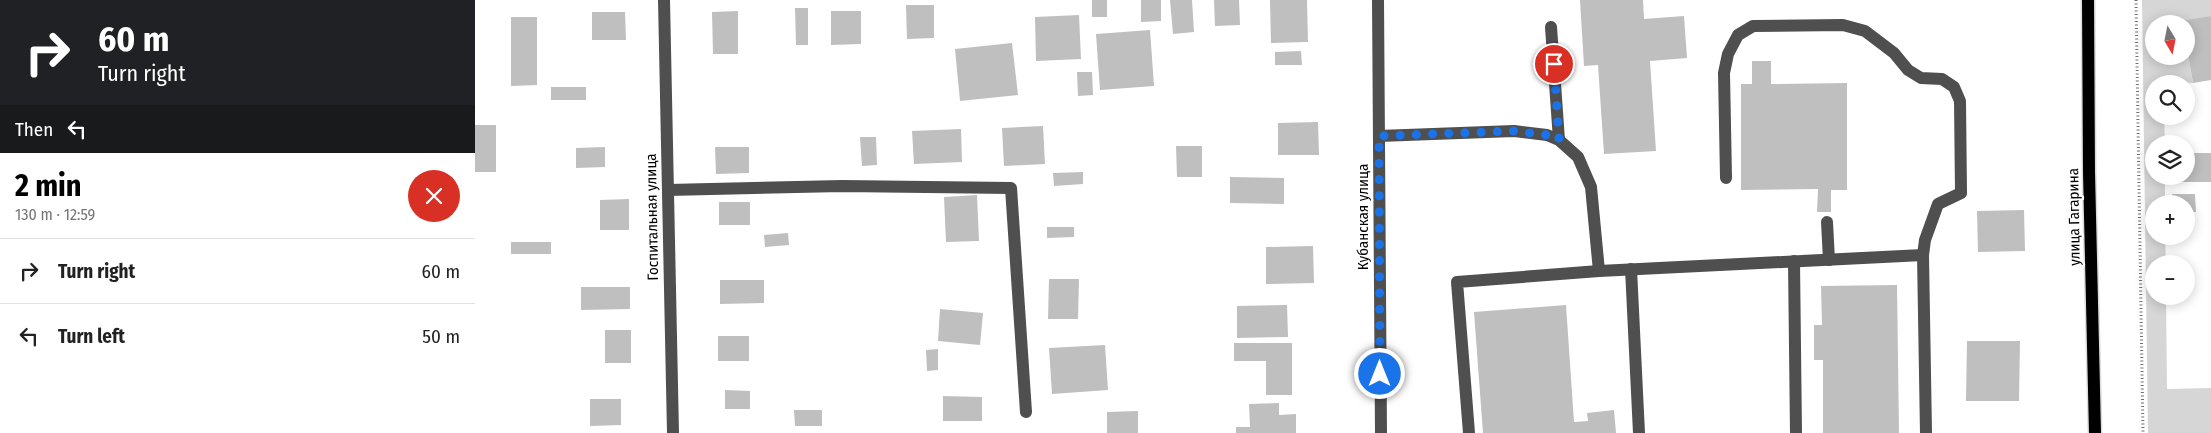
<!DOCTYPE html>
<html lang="en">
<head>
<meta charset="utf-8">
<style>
  :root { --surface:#fff; --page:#f2f2f2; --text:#222; --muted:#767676; --line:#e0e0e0; --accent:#000 }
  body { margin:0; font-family:"Fira Sans Condensed",sans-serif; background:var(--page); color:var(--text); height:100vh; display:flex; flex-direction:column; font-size:19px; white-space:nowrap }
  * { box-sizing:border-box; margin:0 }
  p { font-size:16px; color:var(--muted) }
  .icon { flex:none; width:28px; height:28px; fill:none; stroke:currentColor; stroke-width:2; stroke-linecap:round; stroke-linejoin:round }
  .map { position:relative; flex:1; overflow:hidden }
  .details { display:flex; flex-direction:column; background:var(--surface); width:475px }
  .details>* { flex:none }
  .top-card { background:#202124; color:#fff; overflow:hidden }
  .needle { width:32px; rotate:170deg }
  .fabs { position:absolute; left:1670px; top:15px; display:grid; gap:10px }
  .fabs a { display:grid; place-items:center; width:50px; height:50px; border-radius:50%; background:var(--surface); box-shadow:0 2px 12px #0003; font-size:25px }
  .pin { position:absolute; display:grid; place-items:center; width:42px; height:42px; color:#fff; margin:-21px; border:2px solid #fff; border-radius:50%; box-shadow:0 1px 5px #0007 }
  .me { position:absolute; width:55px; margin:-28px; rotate:0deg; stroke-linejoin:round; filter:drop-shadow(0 0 4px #0008) }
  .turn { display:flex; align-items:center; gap:18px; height:105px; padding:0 15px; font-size:22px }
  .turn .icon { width:65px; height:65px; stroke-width:2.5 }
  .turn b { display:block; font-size:35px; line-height:42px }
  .then { display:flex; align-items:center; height:48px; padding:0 15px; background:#0003; gap:10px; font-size:19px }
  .round { display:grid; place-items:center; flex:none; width:52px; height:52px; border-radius:26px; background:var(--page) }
  .overview { display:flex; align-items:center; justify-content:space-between; height:85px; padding:0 15px }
  h1 { font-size:30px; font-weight:700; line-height:38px; color:var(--accent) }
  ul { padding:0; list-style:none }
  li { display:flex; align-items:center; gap:15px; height:65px; padding:0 15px; border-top:1px solid var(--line) }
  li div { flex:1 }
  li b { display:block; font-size:19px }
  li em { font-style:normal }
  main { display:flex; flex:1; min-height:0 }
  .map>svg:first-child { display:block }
</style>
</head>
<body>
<main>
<section class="details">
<div class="top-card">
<div class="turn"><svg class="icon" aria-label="right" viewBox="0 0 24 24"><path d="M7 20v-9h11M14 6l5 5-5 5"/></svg><div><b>60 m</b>Turn right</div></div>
<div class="then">Then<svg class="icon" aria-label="left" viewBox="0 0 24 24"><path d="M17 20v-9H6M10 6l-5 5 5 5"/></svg></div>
</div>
<div class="overview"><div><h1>2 min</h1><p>130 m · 12:59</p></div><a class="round" style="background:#d93025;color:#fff"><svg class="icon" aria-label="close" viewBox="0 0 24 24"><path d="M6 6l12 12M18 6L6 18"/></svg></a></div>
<ul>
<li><svg class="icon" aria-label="right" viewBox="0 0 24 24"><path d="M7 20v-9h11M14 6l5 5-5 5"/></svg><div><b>Turn right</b></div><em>60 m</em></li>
<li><svg class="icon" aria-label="left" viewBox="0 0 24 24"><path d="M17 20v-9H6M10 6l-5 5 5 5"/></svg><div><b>Turn left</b></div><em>50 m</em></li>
</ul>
</section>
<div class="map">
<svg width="1736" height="433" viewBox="0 0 1736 433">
  <rect width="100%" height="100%" fill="#fff"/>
  <!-- green -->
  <polygon fill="#d6d6d6" points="1667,0 1736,0 1736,16 1708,24 1679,24 1679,56 1711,56 1711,42 1718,83 1679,84 1679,116 1689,116 1690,144 1679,144 1679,176 1690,176 1690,204 1679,204 1679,236 1690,236 1691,264 1679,264 1679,296 1691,296 1692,389 1736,388 1736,433 1673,433"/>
  <!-- building -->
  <g fill="#bfbfbf">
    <rect x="617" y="0" width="15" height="17"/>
    <polygon points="666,0 686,0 686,21 666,22"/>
    <polygon points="695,0 717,0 719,32 698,34"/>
    <polygon points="739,0 764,0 765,25 740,26"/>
    <polygon points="795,0 832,0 833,42 796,43"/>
    <polygon points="1105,0 1168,0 1169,19 1209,16 1212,58 1175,61 1181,151 1129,154 1123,65 1109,66"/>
    <polygon points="431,5 459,5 459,38 432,39"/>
    <polygon points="320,8 333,8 333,45 321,45"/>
    <polygon points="263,11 263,54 238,54 237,12"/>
    <polygon points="356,11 386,11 386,44 356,45"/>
    <polygon points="117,12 150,12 151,40 117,40"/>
    <polygon points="604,15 606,59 561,61 560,17"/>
    <polygon points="1736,16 1736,80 1718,83 1711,42 1711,24 1708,24 1707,21"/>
    <polygon points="36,17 62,17 62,85 36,86"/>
    <polygon points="675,30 679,86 625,90 621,34"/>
    <polygon points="537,43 543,95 485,101 480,49"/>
    <polygon points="826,51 827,65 800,65 800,52"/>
    <polygon points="1277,61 1296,61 1296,84 1372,83 1372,190 1356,190 1356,212 1342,212 1343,189 1266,190 1266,84 1277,84"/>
    <polygon points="602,72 617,72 618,95 603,96"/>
    <rect x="76" y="87" width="35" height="13"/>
    <polygon points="843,122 844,155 803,155 803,123"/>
    <rect x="0" y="125" width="21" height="47"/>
    <polygon points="568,126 570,164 529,166 527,128"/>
    <polygon points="486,129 487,162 439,164 437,131"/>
    <polygon points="385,137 401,137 402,165 387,166"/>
    <polygon points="701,146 727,146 727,177 702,177"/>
    <polygon points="130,147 130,167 101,168 101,148"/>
    <polygon points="240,147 274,147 274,173 241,174"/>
    <polygon points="1711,153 1736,153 1736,182 1690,182 1690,176 1711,176"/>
    <polygon points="608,172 608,184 579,186 578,173"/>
    <polygon points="755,177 809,178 809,204 755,203"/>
    <polygon points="1697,194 1720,194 1721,212 1711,212 1711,204 1698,204"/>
    <polygon points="502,195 504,241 471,242 469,197"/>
    <polygon points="154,199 154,230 125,230 125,200"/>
    <rect x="244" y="202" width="31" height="23"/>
    <polygon points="1549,210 1550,251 1503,252 1502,211"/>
    <polygon points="572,227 599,227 599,237 572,238"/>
    <polygon points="313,233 314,245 290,247 289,235"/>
    <rect x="36" y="242" width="40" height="12"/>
    <polygon points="838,246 839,283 791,284 791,247"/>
    <polygon points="574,279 604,279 603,319 573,319"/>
    <polygon points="245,280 289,280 289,303 245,304"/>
    <polygon points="1422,285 1424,433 1348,433 1348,360 1339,360 1339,325 1347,325 1346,286"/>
    <polygon points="106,287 155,287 155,309 106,310"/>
    <polygon points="812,305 813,337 762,338 762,306"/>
    <polygon points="1091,305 1099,422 1113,421 1112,413 1139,410 1141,433 1008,433 999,312"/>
    <polygon points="465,309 508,313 505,345 463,341"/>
    <rect x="130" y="330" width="26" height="33"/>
    <rect x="243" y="336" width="31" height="25"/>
    <polygon points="1492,341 1545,341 1544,401 1491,401"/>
    <polygon points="759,343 817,343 817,395 791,395 791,361 759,361"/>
    <polygon points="630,345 633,390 577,394 574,348"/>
    <polygon points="463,349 463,370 452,371 451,350"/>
    <polygon points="250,390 275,391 275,409 250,409"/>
    <polygon points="468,396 507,397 507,421 468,421"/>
    <polygon points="115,399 146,399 146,425 115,426"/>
    <polygon points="804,403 804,415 821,414 821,433 761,433 761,427 775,427 774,404"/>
    <polygon points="319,410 347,410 347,426 320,426"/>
    <polygon points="663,411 663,433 632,433 632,412"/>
  </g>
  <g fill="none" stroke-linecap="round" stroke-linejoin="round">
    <!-- major casing -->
    <g stroke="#dbdbdb" stroke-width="15">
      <polyline id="major" points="1613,0 1614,172 1620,433"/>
    </g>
    <!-- path -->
    <polyline stroke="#717171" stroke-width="3" stroke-dasharray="1 2.5" stroke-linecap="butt" points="1661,0 1668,433"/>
    <!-- minor -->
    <g stroke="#4f4f4f" stroke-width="12">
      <polyline points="189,0 198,433"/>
      <polyline points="903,0 906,433"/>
      <polyline points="1076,27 1084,140"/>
      <polyline points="904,136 1039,131 1072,135 1084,140 1103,157 1116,187 1124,271 1448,255"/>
      <polyline points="1251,178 1249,73 1253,54 1263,35 1278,26 1368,25 1390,31 1419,53 1433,70 1446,78 1467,79 1479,87 1485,101 1486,193 1463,204 1450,240 1448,255 1451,433"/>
      <polyline points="193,190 367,186 536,188 551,412"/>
      <polyline points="1352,222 1354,260"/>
      <polyline points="1319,261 1321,433"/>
      <polyline points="1156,269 1164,433"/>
      <polyline points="994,433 982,282 1124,271"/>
    </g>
    <!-- major -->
    <use href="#major" stroke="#000" stroke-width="12"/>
  </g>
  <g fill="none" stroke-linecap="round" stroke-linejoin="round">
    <!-- route -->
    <polyline stroke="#1a73e8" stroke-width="9" stroke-dasharray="0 16.2" points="905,374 904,136 1039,131 1072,135 1084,140 1079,64"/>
  </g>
  <g text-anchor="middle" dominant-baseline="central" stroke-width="4.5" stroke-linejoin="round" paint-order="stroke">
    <!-- street labels -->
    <g font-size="15" fill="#000" stroke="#fff">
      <text transform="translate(177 217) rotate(-91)">Госпитальная улица</text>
      <text transform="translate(888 217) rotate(-90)">Кубанская улица</text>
      <text transform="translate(1599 217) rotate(-91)">улица Гагарина</text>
    </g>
  </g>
</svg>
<div class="fabs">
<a><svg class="needle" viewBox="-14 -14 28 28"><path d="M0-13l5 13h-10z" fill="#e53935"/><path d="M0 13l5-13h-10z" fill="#767676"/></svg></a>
<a><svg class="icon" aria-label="search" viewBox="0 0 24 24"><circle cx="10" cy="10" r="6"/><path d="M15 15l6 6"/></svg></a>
<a><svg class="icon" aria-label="layers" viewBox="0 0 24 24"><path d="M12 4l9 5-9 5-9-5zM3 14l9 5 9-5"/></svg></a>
<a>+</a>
<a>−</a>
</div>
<div class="pin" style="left:1079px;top:64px;background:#d93025"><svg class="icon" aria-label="arrive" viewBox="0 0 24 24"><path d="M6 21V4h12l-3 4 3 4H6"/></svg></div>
<svg class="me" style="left:905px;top:374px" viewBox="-20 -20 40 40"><circle r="17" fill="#1a73e8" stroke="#fff" stroke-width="3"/><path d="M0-11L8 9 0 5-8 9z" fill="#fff"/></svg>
</div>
</main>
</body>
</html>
